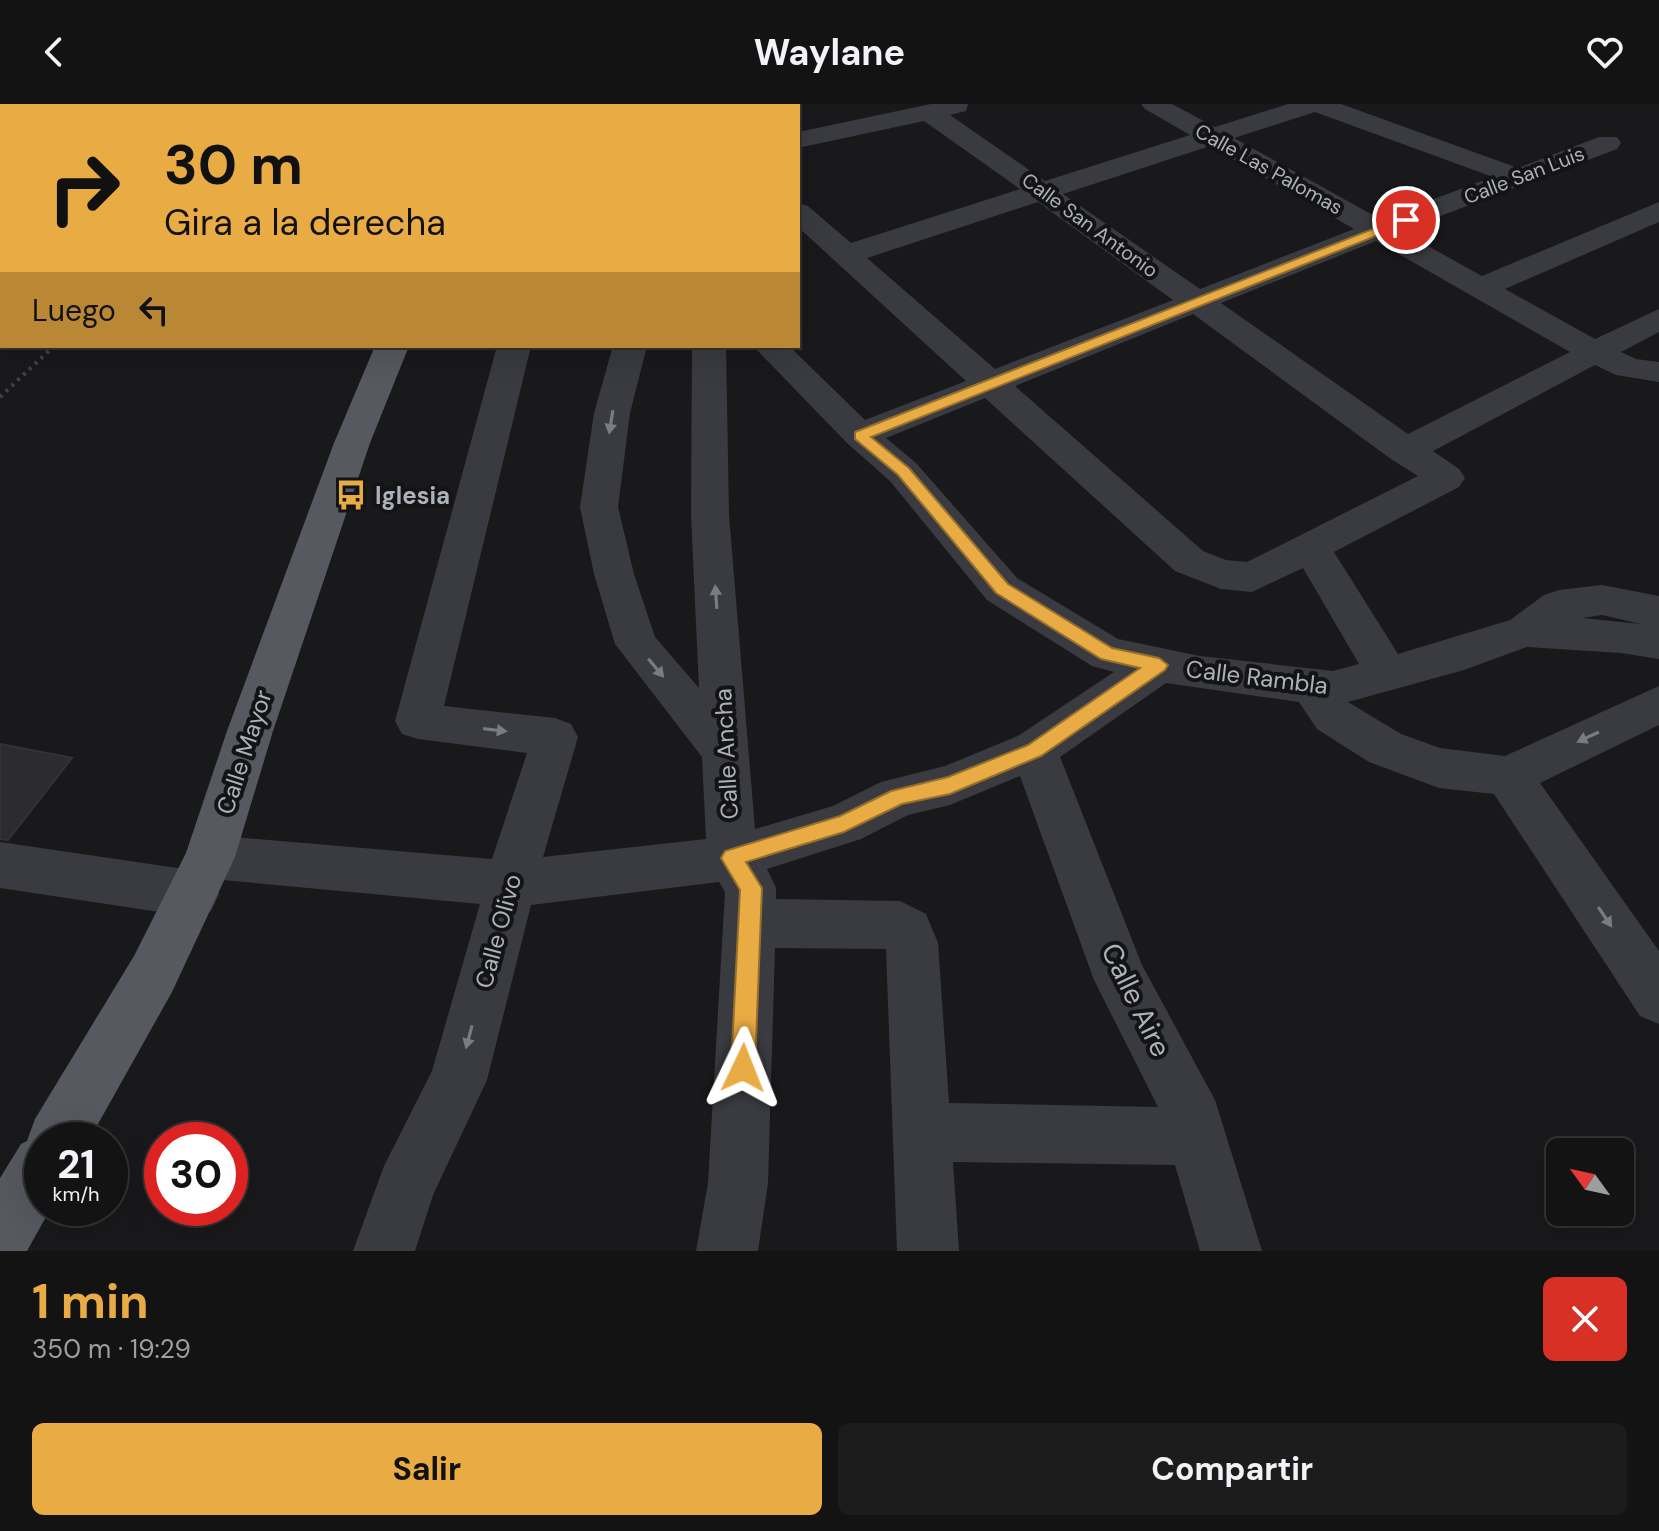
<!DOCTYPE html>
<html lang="es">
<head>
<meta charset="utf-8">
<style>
  :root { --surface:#131314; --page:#1c1c1d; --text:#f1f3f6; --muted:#9d9ea0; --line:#323234; --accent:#e9ab43 }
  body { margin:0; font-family:"DM Sans",sans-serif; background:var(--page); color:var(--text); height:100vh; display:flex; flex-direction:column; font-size:30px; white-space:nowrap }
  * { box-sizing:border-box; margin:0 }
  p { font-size:26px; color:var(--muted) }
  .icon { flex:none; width:44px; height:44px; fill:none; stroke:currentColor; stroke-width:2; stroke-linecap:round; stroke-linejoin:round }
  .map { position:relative; height:1147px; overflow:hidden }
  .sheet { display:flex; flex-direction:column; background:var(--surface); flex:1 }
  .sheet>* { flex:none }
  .hud { position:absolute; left:0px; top:0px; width:800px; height:244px; box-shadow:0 8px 32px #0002,0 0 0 2px var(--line); background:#e9ab43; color:#111; overflow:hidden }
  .needle { width:52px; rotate:303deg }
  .tools { position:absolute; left:1546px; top:1034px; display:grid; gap:16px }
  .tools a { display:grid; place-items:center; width:88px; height:88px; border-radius:12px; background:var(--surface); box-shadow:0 8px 32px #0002,0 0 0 2px var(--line); font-size:40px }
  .speed { position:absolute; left:24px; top:1018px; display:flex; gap:16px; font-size:40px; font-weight:700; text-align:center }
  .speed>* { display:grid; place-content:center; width:104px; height:104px; border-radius:50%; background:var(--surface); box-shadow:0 8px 32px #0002,0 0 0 2px var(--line); line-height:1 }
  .speed small { font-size:20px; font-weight:400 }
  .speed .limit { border:12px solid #d22; background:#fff; color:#111 }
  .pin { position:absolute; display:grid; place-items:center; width:68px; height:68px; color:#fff; margin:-34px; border:4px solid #fff; border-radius:50%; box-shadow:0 2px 8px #0007 }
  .me { position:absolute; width:88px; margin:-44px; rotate:2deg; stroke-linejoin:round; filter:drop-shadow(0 0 6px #0008) }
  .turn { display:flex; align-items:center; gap:28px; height:168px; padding:0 32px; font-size:36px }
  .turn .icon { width:104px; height:104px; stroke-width:2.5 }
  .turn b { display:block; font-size:56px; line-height:68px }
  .then { display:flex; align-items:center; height:76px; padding:0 32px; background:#0003; gap:16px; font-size:30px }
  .round { display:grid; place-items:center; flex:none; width:84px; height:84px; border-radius:12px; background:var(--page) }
  .overview { display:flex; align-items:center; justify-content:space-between; height:136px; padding:0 32px }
  h1 { font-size:48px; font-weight:700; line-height:60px; color:var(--accent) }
  .cta { display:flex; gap:16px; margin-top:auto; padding:16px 32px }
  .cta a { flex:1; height:92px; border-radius:12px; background:var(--accent); color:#111; font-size:32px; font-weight:700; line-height:92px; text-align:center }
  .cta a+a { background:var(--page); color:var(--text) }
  header { display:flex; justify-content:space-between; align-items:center; height:104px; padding:0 32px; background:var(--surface); font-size:36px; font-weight:700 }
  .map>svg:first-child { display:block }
</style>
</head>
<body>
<header><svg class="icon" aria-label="back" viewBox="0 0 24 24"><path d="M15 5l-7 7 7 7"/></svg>Waylane<svg class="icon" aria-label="heart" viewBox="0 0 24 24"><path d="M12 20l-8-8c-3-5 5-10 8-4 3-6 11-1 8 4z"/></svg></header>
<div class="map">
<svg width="1659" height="1147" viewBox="0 0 1659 1147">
  <rect width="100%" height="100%" fill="#19191b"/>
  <!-- building -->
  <polygon fill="#2c2c2f" stroke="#333337" stroke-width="2" points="0,640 72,654 8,736 0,735"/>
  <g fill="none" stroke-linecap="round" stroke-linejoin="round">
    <!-- path -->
    <polyline stroke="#404247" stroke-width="4" stroke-dasharray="3 5" stroke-linecap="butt" points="0,293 54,242"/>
    <!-- street -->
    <path fill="#3a3b40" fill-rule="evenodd" d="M 931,0 L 968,0 L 966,7 L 950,11 L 1045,77 L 1190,31 L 1145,5 L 1141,0 L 1172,0 L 1215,23 L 1288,0 L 1341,0 L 1518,64 L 1599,33 L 1617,33 L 1621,39 L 1617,45 L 1401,127 L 1482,172 L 1659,98 L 1659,118 L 1505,185 L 1595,235 L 1659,205 L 1659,228 L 1621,248 L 1636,255 L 1659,258 L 1659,278 L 1616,271 L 1595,261 L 1433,347 L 1459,365 L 1465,374 L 1459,383 L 1334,448 L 1398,550 L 1510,516 L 1544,491 L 1559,486 L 1602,481 L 1659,492 L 1659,555 L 1621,549 L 1527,543 L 1464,566 L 1348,598 L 1401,630 L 1440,644 L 1505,652 L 1659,582 L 1659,621 L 1540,679 L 1659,847 L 1659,920 L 1640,912 L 1494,690 L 1439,684 L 1369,658 L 1317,625 L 1299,598 L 1166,579 L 1060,653 L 1142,861 L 1215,996 L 1262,1147 L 1200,1147 L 1175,1061 L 953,1058 L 959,1147 L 897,1147 L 886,845 L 775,844 L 768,1079 L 758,1147 L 696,1147 L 708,1079 L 725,788 L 719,778 L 531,801 L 487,976 L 433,1091 L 415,1147 L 353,1147 L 384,1062 L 432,967 L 480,800 L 212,775 L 219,790 L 211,807 L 193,813 L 0,784 L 0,738 L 191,766 L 185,753 L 192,737 L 210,731 L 492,755 L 527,649 L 418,635 L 402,630 L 395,617 L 497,242 L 531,242 L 444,602 L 555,614 L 571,620 L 578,633 L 543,753 L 706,735 L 702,653 L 615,540 L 594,470 L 580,403 L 594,309 L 613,242 L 647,242 L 630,309 L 618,403 L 634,470 L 655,533 L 699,584 L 691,411 L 692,242 L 726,242 L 729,411 L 755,725 L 833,702 L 881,678 L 945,662 L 1018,632 L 1114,568 L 1092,562 L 987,496 L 890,377 L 847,339 L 753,242 L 789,242 L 865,316 L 966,277 L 798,123 L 798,99 L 808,102 L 851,139 L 1020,85 L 924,17 L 798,44 L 798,28 ZM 1315,8 L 1493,73 L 1380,115 L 1234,34 ZM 1210,42 L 1354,125 L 1200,185 L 1063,90 ZM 1038,98 L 1173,196 L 995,265 L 867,154 ZM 1376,137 L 1570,248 L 1408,330 L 1221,199 ZM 1193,210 L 1391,355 L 1418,372 L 1247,458 L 1226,456 L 1203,447 L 1015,282 ZM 985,294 L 1175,467 L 1221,485 L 1252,488 L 1303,464 L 1359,560 L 1333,567 L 1200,552 L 1118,535 L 1017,474 L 916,359 L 886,334 ZM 1602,511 L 1641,520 L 1582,514 ZM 1020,672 L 1094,876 L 1158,1003 L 949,999 L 938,839 L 926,810 L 900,797 L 776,795 L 776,784 L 767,765 L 861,735 L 908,711 L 950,701 Z"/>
    <!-- primary -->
    <g fill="#56595f" fill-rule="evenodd">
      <polygon points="681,0 707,0 679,2"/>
      <polygon points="375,242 409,242 370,339 273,627 235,753 172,888 89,1036 42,1036 42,1104 51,1104 27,1147 0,1147 0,1074 21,1040 27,1037 35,1015 134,852 186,749 227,627 334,339"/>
    </g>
  </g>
  <!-- one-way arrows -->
  <defs><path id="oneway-solid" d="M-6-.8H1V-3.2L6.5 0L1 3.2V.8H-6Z" transform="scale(2)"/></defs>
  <g fill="#797c83">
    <use href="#oneway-solid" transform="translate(611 318) rotate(99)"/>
    <use href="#oneway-solid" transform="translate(716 493) rotate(-94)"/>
    <use href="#oneway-solid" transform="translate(656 564) rotate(50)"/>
    <use href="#oneway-solid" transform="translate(495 626) rotate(7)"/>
    <use href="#oneway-solid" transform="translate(1588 633) rotate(155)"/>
    <use href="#oneway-solid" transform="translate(1605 813) rotate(56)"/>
    <use href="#oneway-solid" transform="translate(469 933) rotate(105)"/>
  </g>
  <!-- route -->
  <polygon fill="#e9ab43" stroke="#976f2c" stroke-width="2" points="1406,112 1412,116 1411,118 871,333 909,364 1008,480 1112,544 1159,554 1168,561 1165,566 1041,652 950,690 902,700 844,728 746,758 762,784 755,964 751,972 743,975 734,972 731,964 740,786 721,754 725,747 840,712 891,687 948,673 1028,641 1140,564 1101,555 996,489 898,371 855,335 855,328"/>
  <!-- icons -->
  <defs>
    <g id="bus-bare" transform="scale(2.4)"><path d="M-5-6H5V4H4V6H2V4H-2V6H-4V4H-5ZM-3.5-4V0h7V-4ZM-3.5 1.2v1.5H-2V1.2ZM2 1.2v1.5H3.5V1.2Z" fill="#e9ab43" stroke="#141416" stroke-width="2.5" paint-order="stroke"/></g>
  </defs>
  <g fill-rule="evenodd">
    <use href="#bus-bare" x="351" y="391"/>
  </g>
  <g text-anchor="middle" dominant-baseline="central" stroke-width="8" stroke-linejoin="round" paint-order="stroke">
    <!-- far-street labels -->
    <g font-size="20" fill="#acb1ba" stroke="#141416">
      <text transform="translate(1269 65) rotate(29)">Calle Las Palomas</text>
      <text transform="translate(1524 71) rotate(-21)">Calle San Luis</text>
      <text transform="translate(1090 121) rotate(36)">Calle San Antonio</text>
    </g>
    <!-- poi labels -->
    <g font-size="24" font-weight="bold" fill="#acb1ba" stroke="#141416" text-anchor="start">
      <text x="375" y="391">Iglesia</text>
    </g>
    <!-- street labels -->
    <g font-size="24" fill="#acb1ba" stroke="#141416">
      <text transform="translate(1257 573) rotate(7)">Calle Rambla</text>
      <text transform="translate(244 648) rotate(-72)">Calle Mayor</text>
      <text transform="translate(726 650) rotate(-93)">Calle Ancha</text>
      <text transform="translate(498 827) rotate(-75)">Calle Olivo</text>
    </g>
    <!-- near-street labels -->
    <g font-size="28" fill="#acb1ba" stroke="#141416">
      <text transform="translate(1136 896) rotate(64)">Calle Aire</text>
    </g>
  </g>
</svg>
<div class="tools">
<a><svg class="needle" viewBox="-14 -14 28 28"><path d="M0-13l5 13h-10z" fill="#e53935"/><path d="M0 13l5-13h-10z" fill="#9d9ea0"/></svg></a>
</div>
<div class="speed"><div>21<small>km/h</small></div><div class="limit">30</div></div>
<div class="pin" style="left:1406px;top:116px;background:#d93025"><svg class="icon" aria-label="arrive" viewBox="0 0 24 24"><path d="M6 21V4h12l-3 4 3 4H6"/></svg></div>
<svg class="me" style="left:743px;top:964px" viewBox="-20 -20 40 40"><path d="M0-17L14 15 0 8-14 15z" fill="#e9ab43" stroke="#fff" stroke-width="4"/></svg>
<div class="hud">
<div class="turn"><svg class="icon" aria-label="right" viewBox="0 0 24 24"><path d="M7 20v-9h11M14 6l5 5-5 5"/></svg><div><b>30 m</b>Gira a la derecha</div></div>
<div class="then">Luego<svg class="icon" aria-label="left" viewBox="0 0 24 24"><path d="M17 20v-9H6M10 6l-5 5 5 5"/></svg></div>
</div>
</div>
<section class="sheet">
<div class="overview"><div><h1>1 min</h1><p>350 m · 19:29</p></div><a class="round" style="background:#d93025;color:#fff"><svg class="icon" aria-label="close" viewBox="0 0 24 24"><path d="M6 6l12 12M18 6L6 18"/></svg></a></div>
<div class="cta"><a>Salir</a><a>Compartir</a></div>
</section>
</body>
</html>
